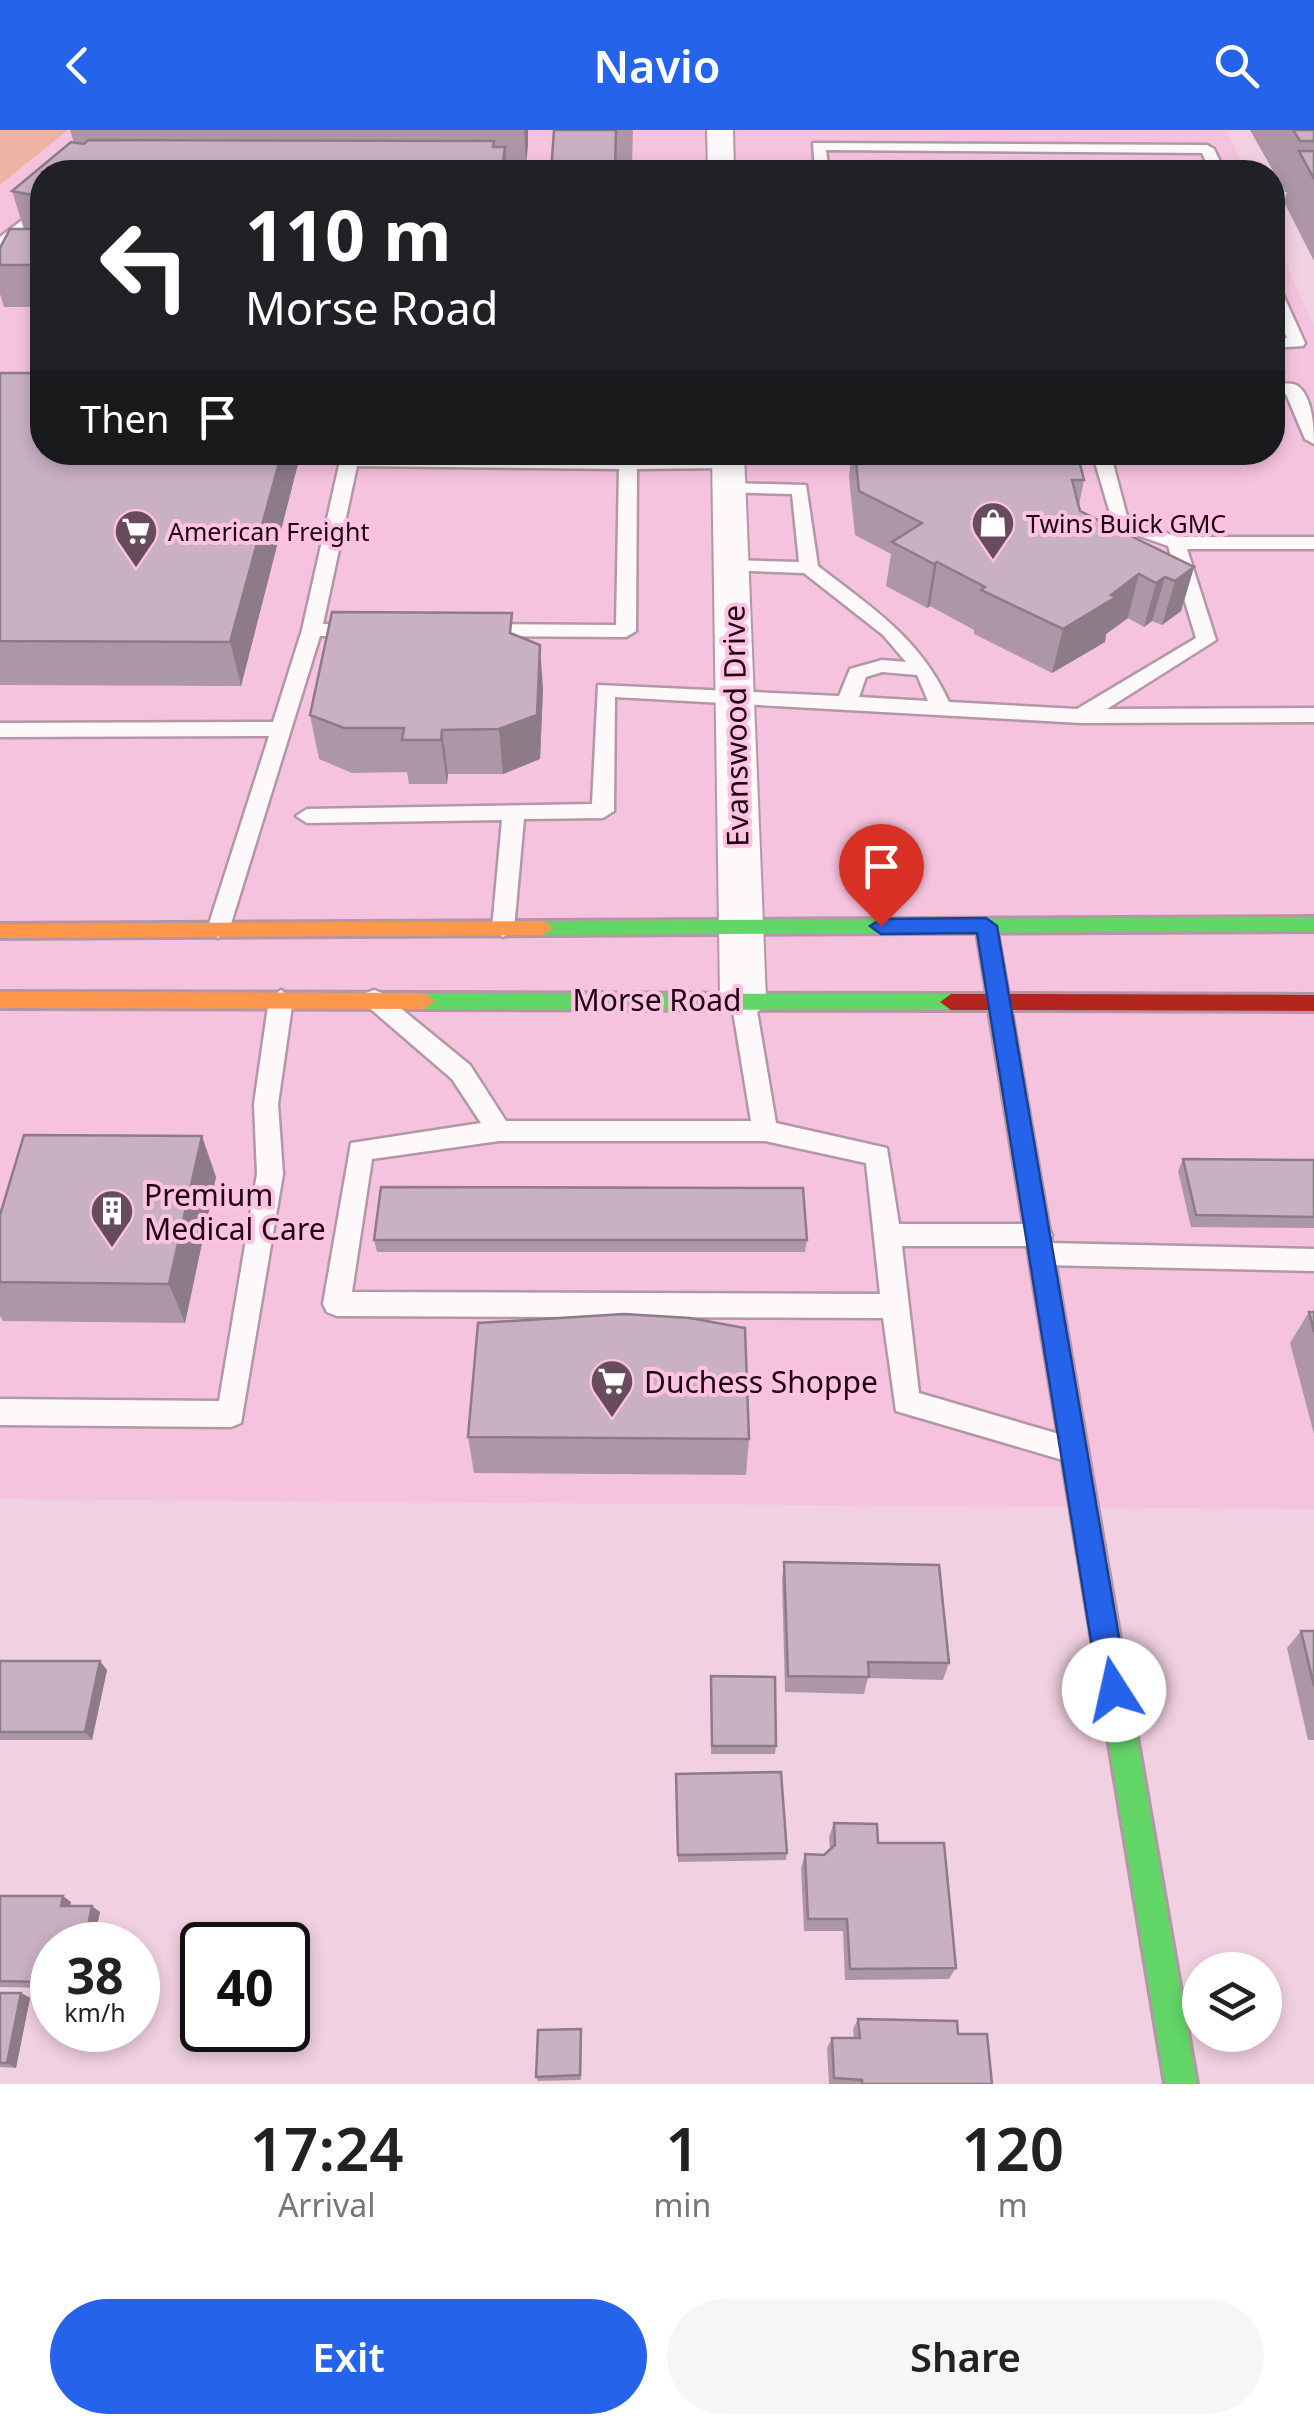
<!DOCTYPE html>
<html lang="en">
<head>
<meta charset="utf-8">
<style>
  :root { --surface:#fff; --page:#f6f6f6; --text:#222; --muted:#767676; --accent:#2563eb }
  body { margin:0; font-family:"Noto Sans",sans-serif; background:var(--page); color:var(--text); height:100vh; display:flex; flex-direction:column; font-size:38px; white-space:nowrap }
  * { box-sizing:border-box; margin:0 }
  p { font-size:32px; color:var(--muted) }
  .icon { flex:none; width:55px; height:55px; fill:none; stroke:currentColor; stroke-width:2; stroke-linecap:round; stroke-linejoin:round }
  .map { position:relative; height:1954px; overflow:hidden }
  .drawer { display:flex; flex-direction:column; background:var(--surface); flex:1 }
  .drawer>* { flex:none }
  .banner { position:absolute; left:30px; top:30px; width:1255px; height:305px; border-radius:40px; box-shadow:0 5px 15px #0003; background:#202124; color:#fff; overflow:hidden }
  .controls { position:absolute; left:1182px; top:1822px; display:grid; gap:20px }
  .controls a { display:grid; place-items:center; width:100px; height:100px; border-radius:50%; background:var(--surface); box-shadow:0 5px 15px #0003; font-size:50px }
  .speed { position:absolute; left:30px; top:1792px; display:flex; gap:20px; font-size:50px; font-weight:700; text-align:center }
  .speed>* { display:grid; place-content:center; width:130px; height:130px; border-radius:50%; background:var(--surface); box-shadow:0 5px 15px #0003; line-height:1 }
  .speed small { font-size:25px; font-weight:400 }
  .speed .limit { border:5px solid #111; border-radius:15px; background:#fff; color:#111 }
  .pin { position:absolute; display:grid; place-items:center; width:85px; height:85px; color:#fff; margin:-102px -42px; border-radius:50% 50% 50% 0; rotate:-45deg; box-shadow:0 0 10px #0007 }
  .pin .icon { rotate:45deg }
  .me { position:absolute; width:110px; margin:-55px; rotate:350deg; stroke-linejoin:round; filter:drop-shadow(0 0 8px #0008) }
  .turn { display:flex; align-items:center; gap:35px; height:210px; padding:0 50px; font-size:45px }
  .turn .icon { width:130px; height:130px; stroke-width:2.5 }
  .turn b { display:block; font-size:70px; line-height:85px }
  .then { display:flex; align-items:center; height:95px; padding:0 50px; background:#0003; gap:20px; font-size:38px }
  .eta { display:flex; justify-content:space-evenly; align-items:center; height:170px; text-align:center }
  .eta b { font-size:60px; font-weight:600; line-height:70px }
  .cta { display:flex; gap:20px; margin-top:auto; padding:20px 50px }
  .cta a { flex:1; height:115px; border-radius:60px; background:var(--accent); color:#fff; font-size:40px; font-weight:600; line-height:115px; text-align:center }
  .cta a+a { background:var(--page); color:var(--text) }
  header { display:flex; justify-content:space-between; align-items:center; height:130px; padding:0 50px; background:var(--accent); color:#fff; font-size:45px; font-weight:600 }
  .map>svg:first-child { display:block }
</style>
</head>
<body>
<header><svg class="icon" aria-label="back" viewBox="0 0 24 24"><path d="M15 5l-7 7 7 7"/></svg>Navio<svg class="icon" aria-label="search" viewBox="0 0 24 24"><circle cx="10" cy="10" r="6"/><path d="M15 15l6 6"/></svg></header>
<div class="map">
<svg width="1314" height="1954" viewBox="0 0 1314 1954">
  <rect width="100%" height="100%" fill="#f1d0e1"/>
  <!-- built -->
  <polygon fill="#f6c3de" points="68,0 1227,0 1246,42 42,42 42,322 1272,322 1273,103 1314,196 1314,1379 0,1369 0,55"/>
  <!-- green -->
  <polygon fill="#efb3a4" points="0,0 68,0 0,55"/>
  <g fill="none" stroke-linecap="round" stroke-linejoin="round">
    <!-- lane casing -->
    <g stroke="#b397a6" stroke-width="5">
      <g id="lane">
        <polygon points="813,13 1207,15 1214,19 1225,42 1211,42 1202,23 826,20 829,42 815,42"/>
        <polygon points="476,37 537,38 544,42 470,42"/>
        <polygon points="42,75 42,86 0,119 0,107"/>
        <polygon points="1272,154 1280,158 1305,213 1303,216 1272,218 1272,208 1287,208 1272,176"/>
        <path d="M 1272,254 C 1279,254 1293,252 1298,256 C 1313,268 1314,298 1314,314 L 1305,309 L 1286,264 L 1272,264 Z"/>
        <polygon points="342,322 360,322 359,326 619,329 619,322 637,322 637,329 728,328 737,333 728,338 637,339 636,501 626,507 482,506 472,500 482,494 616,495 619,339 357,336 323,494 362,494 372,500 362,506 320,506 229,800 218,808 207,800 269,606 0,607 0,593 273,592 302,500"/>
        <path d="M 1092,322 L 1110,322 L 1128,390 L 1178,407 L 1314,407 L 1314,419 L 1187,419 L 1216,510 L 1107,579 L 1314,578 L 1314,592 L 1081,593 L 615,567 L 614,681 L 603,688 L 524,689 L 514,799 L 503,807 L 492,799 L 502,690 L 307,693 L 296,686 L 307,679 L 592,674 L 598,555 L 839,566 L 850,539 L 882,530 L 906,532 L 883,505 L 804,443 L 725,440 L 725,432 L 732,430 L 799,432 L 792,364 L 723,362 L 723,354 L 729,353 L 806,355 L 818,436 C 872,478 920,508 949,572 L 1077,579 L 1196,508 L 1168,416 L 1114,397 ZM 882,542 L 917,545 L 928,571 L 859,567 L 866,547 Z"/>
        <polygon points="281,860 293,869 278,974 283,1044 241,1293 231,1297 0,1295 0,1269 219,1271 257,1044 254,974 269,869"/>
        <path d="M 374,860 L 382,863 L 470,935 L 506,991 L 751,991 L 731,869 L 743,860 L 755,869 L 776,993 L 887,1018 L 899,1094 L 1039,1094 L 1048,1097 L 1052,1105 L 1048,1113 L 1314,1119 L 1314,1141 L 1042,1135 L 1033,1132 L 1029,1124 L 1033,1116 L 902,1116 L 919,1263 L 1083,1311 L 1088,1320 L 1083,1329 L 1073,1333 L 896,1281 L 883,1188 L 337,1186 L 327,1182 L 323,1174 L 351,1013 L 481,993 L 452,949 L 366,875 L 362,869 L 366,863 ZM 499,1011 L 765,1011 L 866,1033 L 880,1164 L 352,1162 L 372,1029 Z"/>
      </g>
    </g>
    <!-- street casing -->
    <g stroke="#b397a6" stroke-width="4">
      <g id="street">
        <polygon points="707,0 733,0 734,42 708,42"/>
        <polygon points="712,322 744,322 766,869 759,881 743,886 727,881 720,869"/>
      </g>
    </g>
    <!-- fast casing -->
    <g stroke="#b397a6" stroke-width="6">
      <g id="fast">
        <polygon points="1314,787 1314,801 543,805 533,798 543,791"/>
        <polygon points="424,863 951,864 962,872 951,880 424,879 413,871"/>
        <polygon points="1099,1455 1109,1459 1113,1468 1197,1954 1165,1954 1085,1468 1089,1459"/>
      </g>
    </g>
    <!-- slow casing -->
    <g stroke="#b397a6" stroke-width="6">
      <g id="slow">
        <polygon points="543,791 553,798 543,805 0,808 0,794"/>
        <polygon points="0,862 424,863 435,871 424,879 0,878"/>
      </g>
    </g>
    <!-- jam casing -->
    <g stroke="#b397a6" stroke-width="6">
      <polygon id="jam" points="986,789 996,796 1008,864 1314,865 1314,881 1011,880 1113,1468 1109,1477 1099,1481 1089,1477 1085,1468 989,880 951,880 940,872 951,864 987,864 976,796"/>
    </g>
    <!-- lane -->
    <use href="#lane" fill="#fdf8fa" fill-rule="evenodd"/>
    <!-- street -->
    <use href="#street" fill="#fdf8fa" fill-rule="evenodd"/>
    <!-- fast -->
    <use href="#fast" fill="#63d668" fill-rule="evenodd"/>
    <!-- slow -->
    <use href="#slow" fill="#ff974d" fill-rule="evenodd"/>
    <!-- jam -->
    <use href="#jam" fill="#b3261e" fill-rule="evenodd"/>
  </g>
  <!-- wall -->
  <g fill="#ad97a7">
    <polygon points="70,0 528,0 528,15 526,33 506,33 507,42 42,42 42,177 4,177 0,164 0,118 24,99 12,61 74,13"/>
    <polygon points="554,0 633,0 632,35 617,35 617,42 551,42"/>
    <polygon points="1250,0 1314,0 1314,131 1284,72 1287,62 1285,62"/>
    <polygon points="0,243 301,322 241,556 0,555"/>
    <polygon points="820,322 1077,322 1084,350 1079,375 1080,381 1194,437 1181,481 1162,495 1152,491 1144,497 1128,488 1106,504 1105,512 1052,543 974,504 974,500 930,476 927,478 886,456 891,424 855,405 849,347 851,329 821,328"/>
    <polygon points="514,505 543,559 540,629 503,644 448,644 447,654 409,654 407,642 352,643 319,629 310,585"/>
    <polygon points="1183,1029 1314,1030 1314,1098 1191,1097 1178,1041"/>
    <polygon points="216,1047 185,1193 3,1191 0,1186 0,1085"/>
    <polygon points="374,1110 807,1110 805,1122 377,1122"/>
    <polygon points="1309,1182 1314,1202 1314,1304 1290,1213"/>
    <polygon points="468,1307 749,1309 746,1345 474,1343"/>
    <polygon points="784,1432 949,1533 943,1550 868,1548 864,1564 785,1562 782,1450"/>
    <polygon points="1301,1501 1314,1501 1314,1610 1308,1610 1287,1518"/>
    <polygon points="0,1531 107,1540 92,1610 0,1610"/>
    <polygon points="711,1554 776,1616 775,1624 711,1624"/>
    <polygon points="676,1644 787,1723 786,1730 678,1732"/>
    <polygon points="834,1693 878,1713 956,1838 949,1849 845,1850 843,1801 804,1801 801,1738 805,1724 824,1725 830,1719 829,1707"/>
    <polygon points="0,1766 71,1772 70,1776 100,1782 93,1815 52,1815 51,1858 0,1857"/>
    <polygon points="0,1863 21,1863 30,1868 16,1938 0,1937"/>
    <polygon points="858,1889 958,1904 992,1954 829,1954 827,1918 832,1908 854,1908 853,1899"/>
    <polygon points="582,1904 581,1950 538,1951 536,1947"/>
  </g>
  <!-- shaded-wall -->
  <g fill="#8d7b88">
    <polygon points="524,0 528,0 528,15 526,33"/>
    <polygon points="505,17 507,42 502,42"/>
    <polygon points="282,322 301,322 241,556 230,512"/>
    <polygon points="937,432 930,476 927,478 934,434"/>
    <polygon points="1194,437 1181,481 1162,495 1175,451"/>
    <polygon points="1139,444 1128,488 1106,504 1105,512 1052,543 1063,499"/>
    <polygon points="1165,447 1152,491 1144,497 1156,453"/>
    <polygon points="540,515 543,559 540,629 503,644 499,599"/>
    <polygon points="442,600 448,644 447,654 441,610"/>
    <polygon points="202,1006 216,1047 185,1193 169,1154"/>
    <polygon points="100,1531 107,1540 92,1610 85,1602"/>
    <polygon points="63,1766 71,1772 68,1783 61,1776"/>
    <polygon points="92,1776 100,1782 93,1815 84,1815"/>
    <polygon points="51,1818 52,1852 51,1858 43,1852"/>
    <polygon points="21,1863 30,1868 16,1938 7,1933"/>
  </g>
  <!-- building -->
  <g fill="#c9b0c2" stroke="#8d7b88" stroke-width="2.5">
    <polygon points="554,0 616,0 615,42 631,42 551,42"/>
    <polygon points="1293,0 1314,0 1314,11 1300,11"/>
    <polygon points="88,10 494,11 493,17 505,17 502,42 42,42 42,67 12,61 71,12 84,14"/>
    <polygon points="1299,21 1314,21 1314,49"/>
    <polygon points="10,99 42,99 42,135 0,135 0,118"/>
    <polygon points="0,243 42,243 42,322 282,322 230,512 0,511"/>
    <polygon points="855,322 1077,322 1084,350 1072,350 1080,381 1194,437 1175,451 1165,447 1156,453 1139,444 1111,465 1116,467 1063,499 981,460 985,457 937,432 934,434 892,412 922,393 859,361"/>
    <polygon points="332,482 512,483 510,503 540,515 537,585 499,599 442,600 441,610 402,610 404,598 344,598 310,585"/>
    <polygon points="24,1005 202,1006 169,1154 0,1152 0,1085"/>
    <polygon points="1183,1029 1314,1030 1314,1087 1196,1085"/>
    <polygon points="381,1057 803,1058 807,1110 374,1110"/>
    <polygon points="1309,1182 1314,1182 1314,1202"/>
    <polygon points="624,1184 690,1188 745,1198 749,1309 468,1307 478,1193"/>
    <polygon points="784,1432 939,1435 949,1533 868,1532 869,1547 788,1546"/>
    <polygon points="1301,1501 1314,1501 1314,1556"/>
    <polygon points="0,1531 100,1531 85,1602 0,1602"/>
    <polygon points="711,1546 775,1547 776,1616 712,1616"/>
    <polygon points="781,1642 787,1723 678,1725 676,1644"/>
    <polygon points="834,1693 877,1694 878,1713 944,1713 956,1838 850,1839 847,1789 808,1789 805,1724 824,1725 835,1715"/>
    <polygon points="0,1766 63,1766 61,1776 92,1776 84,1815 52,1815 43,1852 0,1851"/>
    <polygon points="0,1863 21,1863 7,1933 0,1933"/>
    <polygon points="858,1889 957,1891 958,1904 987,1904 992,1954 862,1954 862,1950 834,1948 832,1908 860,1908"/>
    <polygon points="581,1899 580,1945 536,1947 538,1900"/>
  </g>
  <!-- route -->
  <polygon fill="#2563eb" stroke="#184099" stroke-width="2.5" points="986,788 997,796 1128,1560 1124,1570 1114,1574 1104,1570 1099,1560 977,803 881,804 870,796 881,789"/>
  <!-- icons -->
  <defs>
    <g id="shop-pin" transform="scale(2.25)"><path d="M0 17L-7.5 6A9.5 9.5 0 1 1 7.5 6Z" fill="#674c5b" stroke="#ffc2e1"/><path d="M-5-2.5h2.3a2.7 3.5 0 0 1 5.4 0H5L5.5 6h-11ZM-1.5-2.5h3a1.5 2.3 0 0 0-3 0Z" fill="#fff"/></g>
    <g id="supermarket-pin" transform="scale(2.25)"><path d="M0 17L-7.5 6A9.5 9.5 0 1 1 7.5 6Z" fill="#674c5b" stroke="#ffc2e1"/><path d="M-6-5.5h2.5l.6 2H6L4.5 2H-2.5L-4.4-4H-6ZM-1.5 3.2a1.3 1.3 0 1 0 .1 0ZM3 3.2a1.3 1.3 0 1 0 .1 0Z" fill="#fff"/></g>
    <g id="building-pin" transform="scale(2.25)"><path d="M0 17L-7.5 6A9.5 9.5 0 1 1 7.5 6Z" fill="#674c5b" stroke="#ffc2e1"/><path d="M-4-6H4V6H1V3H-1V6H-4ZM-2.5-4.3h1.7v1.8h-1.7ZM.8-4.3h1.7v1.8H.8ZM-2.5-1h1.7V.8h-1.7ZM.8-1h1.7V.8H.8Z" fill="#fff"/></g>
  </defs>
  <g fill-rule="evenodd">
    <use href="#shop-pin" x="993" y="393"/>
    <use href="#supermarket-pin" x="136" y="401"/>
    <use href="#building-pin" x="112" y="1081"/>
    <use href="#supermarket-pin" x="612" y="1251"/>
  </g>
  <g text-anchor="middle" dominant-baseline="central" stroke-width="8" stroke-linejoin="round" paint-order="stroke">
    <!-- far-poi labels -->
    <g font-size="25" fill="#1d0513" stroke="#ffc2e1" text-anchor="start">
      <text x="1026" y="393">Twins Buick GMC</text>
      <text x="168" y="401">American Freight</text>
    </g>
    <!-- street labels -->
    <g font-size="30" fill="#1d0513" stroke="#ffc2e1">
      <text transform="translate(735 596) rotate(-91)">Evanswood Drive</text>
      <text x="657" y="869">Morse Road</text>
    </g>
    <!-- poi labels -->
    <g font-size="30" fill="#1d0513" stroke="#ffc2e1" text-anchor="start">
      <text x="144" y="1064">Premium<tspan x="144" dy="34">Medical Care</tspan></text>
      <text x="644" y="1251">Duchess Shoppe</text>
    </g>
  </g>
</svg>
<div class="controls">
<a><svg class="icon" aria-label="layers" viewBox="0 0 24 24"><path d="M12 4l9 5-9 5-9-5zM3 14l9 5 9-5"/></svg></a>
</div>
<div class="speed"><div>38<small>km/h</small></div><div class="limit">40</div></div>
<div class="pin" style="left:881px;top:796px;background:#d93025"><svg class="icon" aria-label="arrive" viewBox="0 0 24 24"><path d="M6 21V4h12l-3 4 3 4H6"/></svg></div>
<svg class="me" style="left:1114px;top:1560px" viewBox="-20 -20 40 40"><circle r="19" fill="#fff"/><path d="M0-13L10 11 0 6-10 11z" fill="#2563eb"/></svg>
<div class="banner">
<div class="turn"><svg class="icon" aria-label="left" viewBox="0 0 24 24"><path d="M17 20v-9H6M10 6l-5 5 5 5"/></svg><div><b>110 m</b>Morse Road</div></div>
<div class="then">Then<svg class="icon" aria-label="arrive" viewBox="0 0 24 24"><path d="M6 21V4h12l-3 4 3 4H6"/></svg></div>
</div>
</div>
<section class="drawer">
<div class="eta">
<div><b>17:24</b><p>Arrival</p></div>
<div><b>1</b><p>min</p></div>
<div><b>120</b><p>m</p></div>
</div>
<div class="cta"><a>Exit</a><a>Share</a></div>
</section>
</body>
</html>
